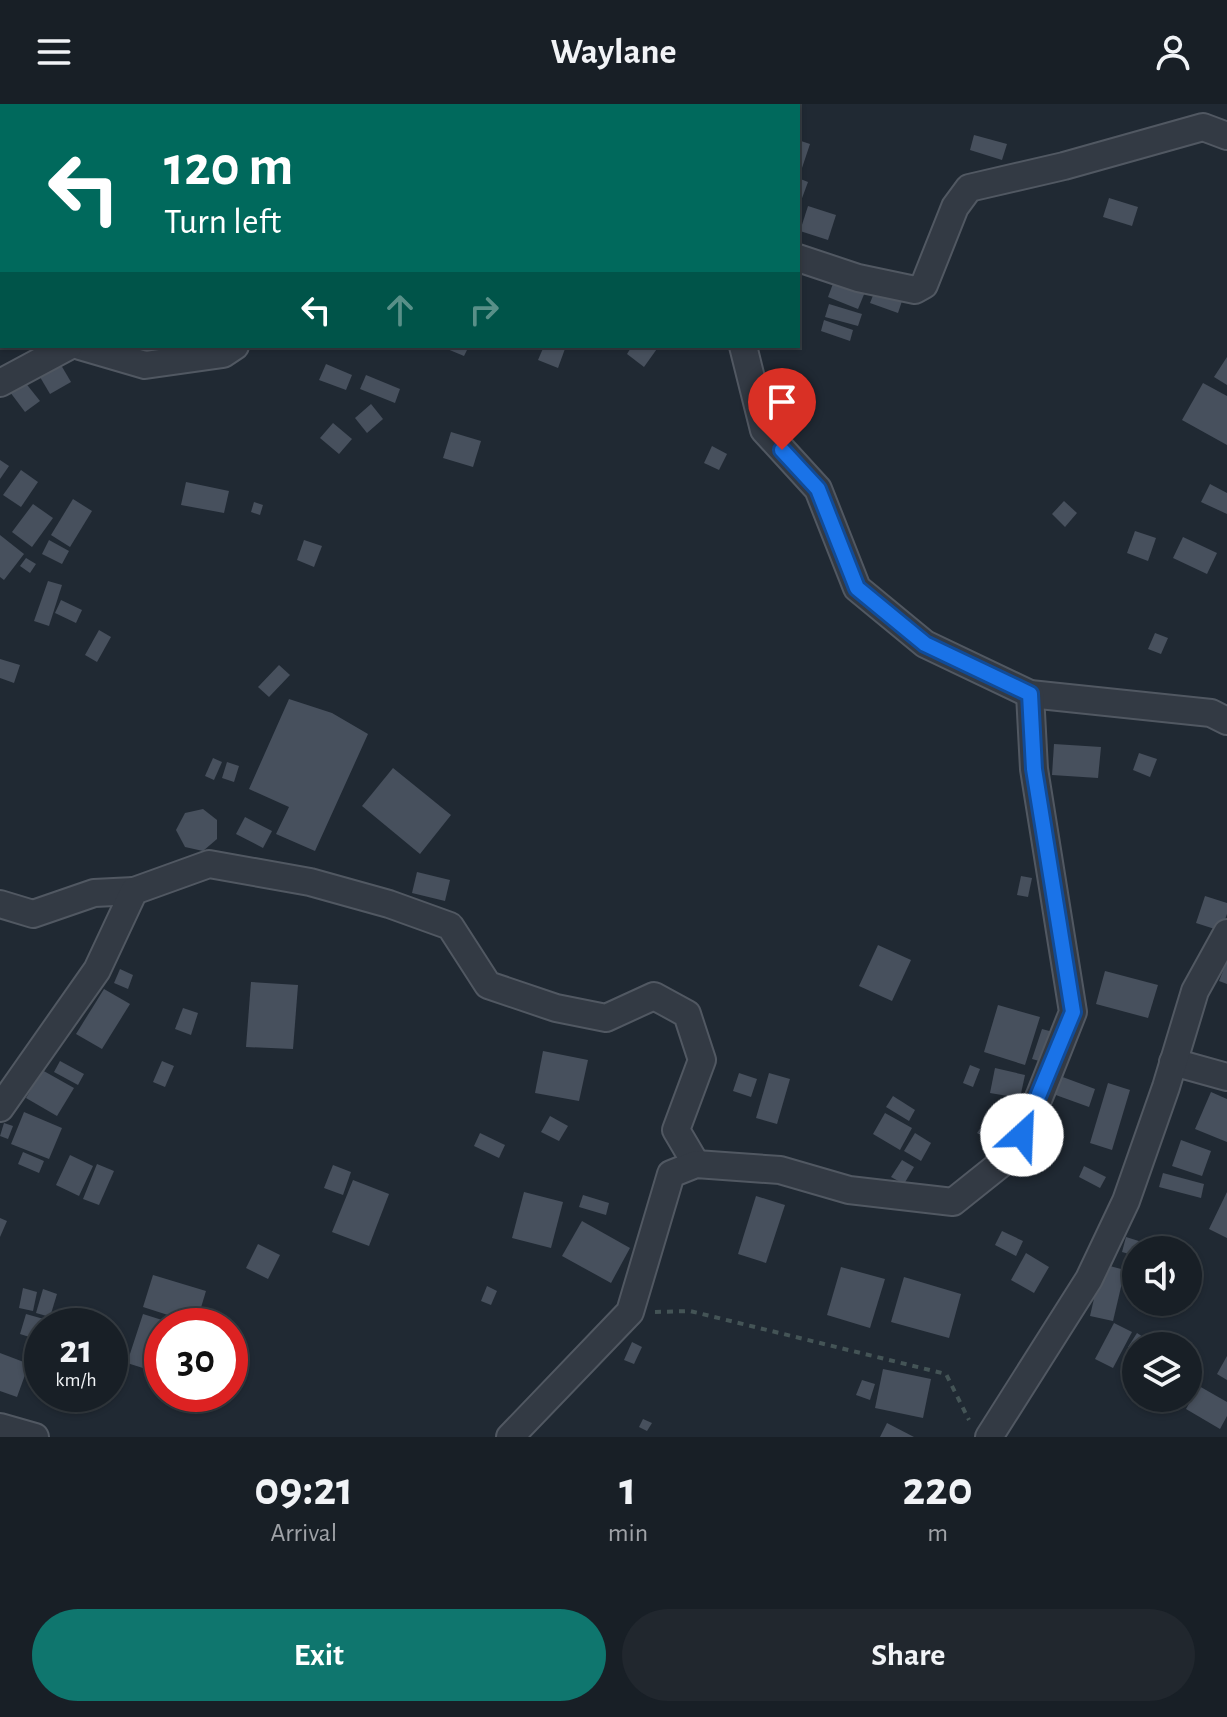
<!DOCTYPE html>
<html lang="en">
<head>
<meta charset="utf-8">
<style>
  :root { --surface:#181f26; --page:#21272e; --text:#f1f3f6; --muted:#9fa2a7; --line:#363d43; --accent:#0f766e }
  body { margin:0; font-family:"Alegreya Sans",sans-serif; background:var(--page); color:var(--text); height:100vh; display:flex; flex-direction:column; font-size:30px; white-space:nowrap }
  * { box-sizing:border-box; margin:0 }
  p { font-size:26px; color:var(--muted) }
  .icon { flex:none; width:44px; height:44px; fill:none; stroke:currentColor; stroke-width:2; stroke-linecap:round; stroke-linejoin:round }
  .map { position:relative; height:1333px; overflow:hidden }
  .side { display:flex; flex-direction:column; background:var(--surface); flex:1 }
  .side>* { flex:none }
  .guide { position:absolute; left:0px; top:0px; width:800px; height:244px; box-shadow:0 2px 6px #0004,0 0 0 2px var(--line); background:#00695c; color:#fff; overflow:hidden }
  .tools { position:absolute; left:1122px; top:1132px; display:grid; gap:16px }
  .tools a { display:grid; place-items:center; width:80px; height:80px; border-radius:50%; background:var(--surface); box-shadow:0 2px 6px #0004,0 0 0 2px var(--line); font-size:40px }
  .speed { position:absolute; left:24px; top:1204px; display:flex; gap:16px; font-size:40px; font-weight:700; text-align:center }
  .speed>* { display:grid; place-content:center; width:104px; height:104px; border-radius:50%; background:var(--surface); box-shadow:0 2px 6px #0004,0 0 0 2px var(--line); line-height:1 }
  .speed small { font-size:20px; font-weight:400 }
  .speed .limit { border:12px solid #d22; background:#fff; color:#111 }
  .pin { position:absolute; display:grid; place-items:center; width:68px; height:68px; color:#fff; margin:-82px -34px; border-radius:50% 50% 50% 0; rotate:-45deg; box-shadow:0 0 8px #0007 }
  .pin .icon { rotate:45deg }
  .me { position:absolute; width:88px; margin:-44px; rotate:25deg; stroke-linejoin:round; filter:drop-shadow(0 0 6px #0008) }
  .turn { display:flex; align-items:center; gap:28px; height:168px; padding:0 32px; font-size:36px }
  .turn .icon { width:104px; height:104px; stroke-width:2.5 }
  .turn b { display:block; font-size:56px; line-height:68px }
  .lanes { display:flex; align-items:center; height:76px; padding:0 32px; background:#0003; justify-content:center; gap:40px; direction:ltr }
  .lanes .off { opacity:.35 }
  .eta { display:flex; justify-content:space-evenly; align-items:center; height:136px; text-align:center }
  .eta b { font-size:48px; font-weight:700; line-height:56px }
  .primary-button { display:flex; gap:16px; margin-top:auto; padding:16px 32px }
  .primary-button a { flex:1; height:92px; border-radius:48px; background:var(--accent); color:#fff; font-size:32px; font-weight:700; line-height:92px; text-align:center }
  .primary-button a+a { background:var(--page); color:var(--text) }
  header { display:flex; justify-content:space-between; align-items:center; height:104px; padding:0 32px; background:var(--surface); font-size:36px; font-weight:700 }
  .map>svg:first-child { display:block }
</style>
</head>
<body>
<header><svg class="icon" aria-label="menu" viewBox="0 0 24 24"><path d="M4 6h16M4 12h16M4 18h16"/></svg>Waylane<svg class="icon" aria-label="person" viewBox="0 0 24 24"><circle cx="12" cy="8" r="4"/><path d="M4 21q1-7 8-7t8 7"/></svg></header>
<div class="map">
<svg width="1227" height="1333" viewBox="0 0 1227 1333">
  <rect width="100%" height="100%" fill="#202933"/>
  <!-- building -->
  <g fill="#47505d">
    <polygon points="974,31 1007,40 1002,56 970,46"/>
    <polygon points="798,36 810,40 802,64 798,63"/>
    <polygon points="798,74 808,78 798,105"/>
    <polygon points="1109,94 1138,103 1132,122 1103,113"/>
    <polygon points="808,102 836,111 828,136 800,127"/>
    <polygon points="834,177 865,188 858,205 828,193"/>
    <polygon points="876,184 903,194 898,209 870,199"/>
    <polygon points="829,200 862,210 858,222 825,213"/>
    <polygon points="824,216 853,226 850,237 821,227"/>
    <polygon points="440,242 469,242 464,252"/>
    <polygon points="544,242 566,242 558,264 538,256"/>
    <polygon points="632,242 659,242 644,263 627,250"/>
    <polygon points="1227,253 1227,281 1214,273"/>
    <polygon points="326,260 352,271 346,286 319,276"/>
    <polygon points="61,261 71,278 50,290 40,273"/>
    <polygon points="366,271 400,285 395,299 360,285"/>
    <polygon points="24,277 40,297 25,308 10,288"/>
    <polygon points="1203,279 1227,292 1227,341 1182,316"/>
    <polygon points="371,300 383,315 367,329 355,314"/>
    <polygon points="333,319 352,335 339,350 320,334"/>
    <polygon points="451,328 481,337 473,363 443,354"/>
    <polygon points="712,342 727,350 719,366 704,359"/>
    <polygon points="0,356 9,362 0,375"/>
    <polygon points="21,366 38,378 21,403 3,391"/>
    <polygon points="186,378 229,387 224,409 181,401"/>
    <polygon points="1210,380 1227,389 1227,410 1201,398"/>
    <polygon points="73,395 92,407 70,443 51,431"/>
    <polygon points="1064,397 1077,409 1065,423 1052,410"/>
    <polygon points="254,398 263,401 260,411 251,408"/>
    <polygon points="33,400 53,414 32,443 12,428"/>
    <polygon points="1135,427 1156,434 1148,457 1127,449"/>
    <polygon points="0,431 24,450 4,476 0,473"/>
    <polygon points="1183,433 1217,449 1207,470 1173,454"/>
    <polygon points="49,436 69,447 62,460 42,450"/>
    <polygon points="304,436 322,442 314,463 297,456"/>
    <polygon points="26,454 36,460 30,469 20,462"/>
    <polygon points="48,477 62,481 49,522 34,517"/>
    <polygon points="61,496 82,506 76,519 55,509"/>
    <polygon points="99,526 111,533 97,558 85,551"/>
    <polygon points="1155,529 1168,534 1161,550 1148,545"/>
    <polygon points="0,555 20,561 14,579 0,574"/>
    <polygon points="279,561 290,571 269,593 258,583"/>
    <polygon points="289,595 332,609 368,630 315,747 276,730 289,703 249,685"/>
    <polygon points="1054,640 1101,643 1098,674 1052,671"/>
    <polygon points="1139,649 1157,655 1150,673 1133,666"/>
    <polygon points="213,654 222,658 214,676 205,672"/>
    <polygon points="227,658 239,662 234,678 222,674"/>
    <polygon points="393,664 451,711 420,750 362,702"/>
    <polygon points="203,705 217,716 217,735 203,747 185,743 176,726 185,709"/>
    <polygon points="245,713 272,727 263,744 236,730"/>
    <polygon points="417,768 450,776 445,797 412,789"/>
    <polygon points="1021,772 1032,774 1028,793 1017,791"/>
    <polygon points="1205,792 1227,799 1227,810 1221,827 1196,819"/>
    <polygon points="878,841 911,856 892,897 859,882"/>
    <polygon points="1227,857 1227,880 1219,877"/>
    <polygon points="120,865 133,871 128,885 114,879"/>
    <polygon points="1105,867 1158,881 1148,914 1096,900"/>
    <polygon points="251,878 298,881 293,945 246,943"/>
    <polygon points="104,885 130,900 102,945 76,930"/>
    <polygon points="998,901 1040,913 1025,961 984,948"/>
    <polygon points="183,904 198,909 191,931 175,925"/>
    <polygon points="1042,925 1053,928 1043,958 1032,955"/>
    <polygon points="543,947 588,956 579,997 535,989"/>
    <polygon points="60,957 84,970 78,981 54,968"/>
    <polygon points="162,957 174,962 165,983 153,978"/>
    <polygon points="970,961 980,965 973,983 963,979"/>
    <polygon points="995,964 1025,971 1020,994 990,989"/>
    <polygon points="42,966 74,984 57,1012 26,994"/>
    <polygon points="739,969 757,975 751,993 733,987"/>
    <polygon points="769,969 790,975 777,1020 756,1014"/>
    <polygon points="1060,972 1095,985 1089,1003 1053,990"/>
    <polygon points="1108,979 1130,986 1112,1046 1090,1039"/>
    <polygon points="1211,988 1227,995 1227,1038 1195,1025"/>
    <polygon points="893,992 915,1006 909,1017 886,1003"/>
    <polygon points="995,1002 1012,1014 995,1040 977,1029"/>
    <polygon points="24,1008 62,1024 49,1055 11,1040"/>
    <polygon points="885,1009 912,1024 900,1046 873,1030"/>
    <polygon points="550,1012 568,1022 559,1037 541,1028"/>
    <polygon points="4,1019 13,1022 8,1035 0,1032"/>
    <polygon points="480,1029 505,1041 499,1054 474,1042"/>
    <polygon points="915,1029 931,1039 921,1057 904,1047"/>
    <polygon points="1181,1036 1211,1047 1202,1072 1172,1062"/>
    <polygon points="23,1048 44,1057 39,1069 18,1060"/>
    <polygon points="70,1051 93,1062 79,1092 56,1081"/>
    <polygon points="902,1056 914,1063 904,1080 891,1073"/>
    <polygon points="97,1060 114,1067 99,1101 83,1095"/>
    <polygon points="333,1061 351,1068 343,1091 324,1084"/>
    <polygon points="1084,1062 1106,1073 1100,1084 1079,1073"/>
    <polygon points="1163,1069 1204,1080 1201,1094 1159,1083"/>
    <polygon points="353,1076 389,1090 369,1142 332,1128"/>
    <polygon points="524,1088 563,1098 551,1144 512,1134"/>
    <polygon points="1227,1088 1227,1134 1209,1125"/>
    <polygon points="583,1091 609,1099 606,1111 579,1103"/>
    <polygon points="756,1092 785,1101 766,1159 738,1150"/>
    <polygon points="0,1114 7,1117 0,1133"/>
    <polygon points="582,1117 630,1144 611,1179 562,1152"/>
    <polygon points="1002,1127 1023,1137 1016,1152 995,1141"/>
    <polygon points="1126,1133 1142,1138 1140,1146 1136,1146 1136,1152 1122,1148"/>
    <polygon points="258,1140 280,1151 268,1175 246,1164"/>
    <polygon points="1026,1149 1049,1163 1034,1189 1011,1176"/>
    <polygon points="1102,1160 1125,1166 1113,1217 1090,1212"/>
    <polygon points="841,1163 885,1175 870,1224 827,1211"/>
    <polygon points="153,1171 206,1187 196,1220 143,1203"/>
    <polygon points="904,1173 961,1190 949,1234 891,1218"/>
    <polygon points="487,1182 497,1187 491,1201 481,1197"/>
    <polygon points="23,1184 37,1188 33,1207 19,1204"/>
    <polygon points="43,1185 57,1190 50,1213 36,1209"/>
    <polygon points="26,1210 51,1217 49,1222 42,1222 42,1237 20,1230"/>
    <polygon points="143,1210 178,1221 162,1222 162,1270 127,1259"/>
    <polygon points="1114,1219 1132,1228 1113,1264 1095,1255"/>
    <polygon points="1137,1229 1157,1242 1136,1242 1136,1249 1128,1243"/>
    <polygon points="632,1238 642,1243 634,1260 624,1256"/>
    <polygon points="0,1249 29,1260 17,1293 0,1287"/>
    <polygon points="1227,1252 1227,1276 1217,1270"/>
    <polygon points="883,1265 931,1275 923,1314 875,1304"/>
    <polygon points="862,1276 875,1280 870,1296 856,1291"/>
    <polygon points="1199,1282 1227,1298 1227,1312 1220,1325 1186,1305"/>
    <polygon points="643,1315 652,1319 647,1327 639,1323"/>
    <polygon points="887,1319 914,1333 880,1333"/>
  </g>
  <g fill="none" stroke-linecap="round" stroke-linejoin="round">
    <!-- minor casing -->
    <g stroke="#515862" stroke-width="30">
      <g id="minor">
        <polyline points="392,0 393,2"/>
        <polyline points="751,0 751,2"/>
        <polyline points="798,154 858,174 915,186 924,181 955,103 969,84 1064,62 1203,23 1227,32"/>
        <polyline points="80,242 145,261 223,250 235,242"/>
        <polyline points="743,242 764,326 818,385 857,484 925,540 1030,590 1211,609 1227,617"/>
        <polyline points="0,279 69,242"/>
        <polyline points="0,800 33,810 94,789 134,787"/>
        <polyline points="1173,958 1227,973"/>
        <polyline points="0,1004 97,866 134,787 209,760 310,778 389,800 450,822 488,881 556,904 606,914 654,892 687,910 702,956 676,1026 696,1060"/>
        <polyline points="0,1323 35,1333"/>
        <polyline points="510,1333 630,1208 671,1070 696,1060 780,1066 849,1086 953,1098 1013,1050 1040,991 1073,908 1034,665 1030,590"/>
        <polyline points="989,1333 1089,1175 1126,1097 1166,983 1195,887 1227,829"/>
      </g>
    </g>
    <!-- path -->
    <g stroke="#445456" stroke-width="4" stroke-dasharray="6 6" stroke-linecap="butt">
      <polyline points="93,2 94,0"/>
      <polyline points="655,1208 690,1207 946,1270 969,1316"/>
    </g>
    <!-- minor -->
    <use href="#minor" stroke="#333a44" stroke-width="26"/>
  </g>
  <g fill="none" stroke-linecap="round" stroke-linejoin="round">
    <!-- route casing -->
    <g stroke="#114b97" stroke-width="20">
      <polyline id="route" points="782,346 818,385 857,484 925,540 1030,590 1034,665 1073,908 1022,1031"/>
    </g>
    <!-- route -->
    <use href="#route" stroke="#1a73e8" stroke-width="14"/>
  </g>
</svg>
<div class="tools">
<a><svg class="icon" aria-label="sound" viewBox="0 0 24 24"><path d="M4 9h4l5-4v14l-5-4H4zM17 9q2 3 0 6"/></svg></a>
<a><svg class="icon" aria-label="layers" viewBox="0 0 24 24"><path d="M12 4l9 5-9 5-9-5zM3 14l9 5 9-5"/></svg></a>
</div>
<div class="speed"><div>21<small>km/h</small></div><div class="limit">30</div></div>
<div class="pin" style="left:782px;top:346px;background:#d93025"><svg class="icon" aria-label="arrive" viewBox="0 0 24 24"><path d="M6 21V4h12l-3 4 3 4H6"/></svg></div>
<svg class="me" style="left:1022px;top:1031px" viewBox="-20 -20 40 40"><circle r="19" fill="#fff"/><path d="M0-13L10 11 0 6-10 11z" fill="#1a73e8"/></svg>
<div class="guide">
<div class="turn"><svg class="icon" aria-label="left" viewBox="0 0 24 24"><path d="M17 20v-9H6M10 6l-5 5 5 5"/></svg><div><b>120 m</b>Turn left</div></div>
<div class="lanes"><svg class="icon" aria-label="left" viewBox="0 0 24 24"><path d="M17 20v-9H6M10 6l-5 5 5 5"/></svg><svg class="icon off" aria-label="ahead" viewBox="0 0 24 24"><path d="M12 20V5M6 11l6-6 6 6"/></svg><svg class="icon off" aria-label="right" viewBox="0 0 24 24"><path d="M7 20v-9h11M14 6l5 5-5 5"/></svg></div>
</div>
</div>
<section class="side">
<div class="eta">
<div><b>09:21</b><p>Arrival</p></div>
<div><b>1</b><p>min</p></div>
<div><b>220</b><p>m</p></div>
</div>
<div class="primary-button"><a>Exit</a><a>Share</a></div>
</section>
</body>
</html>
